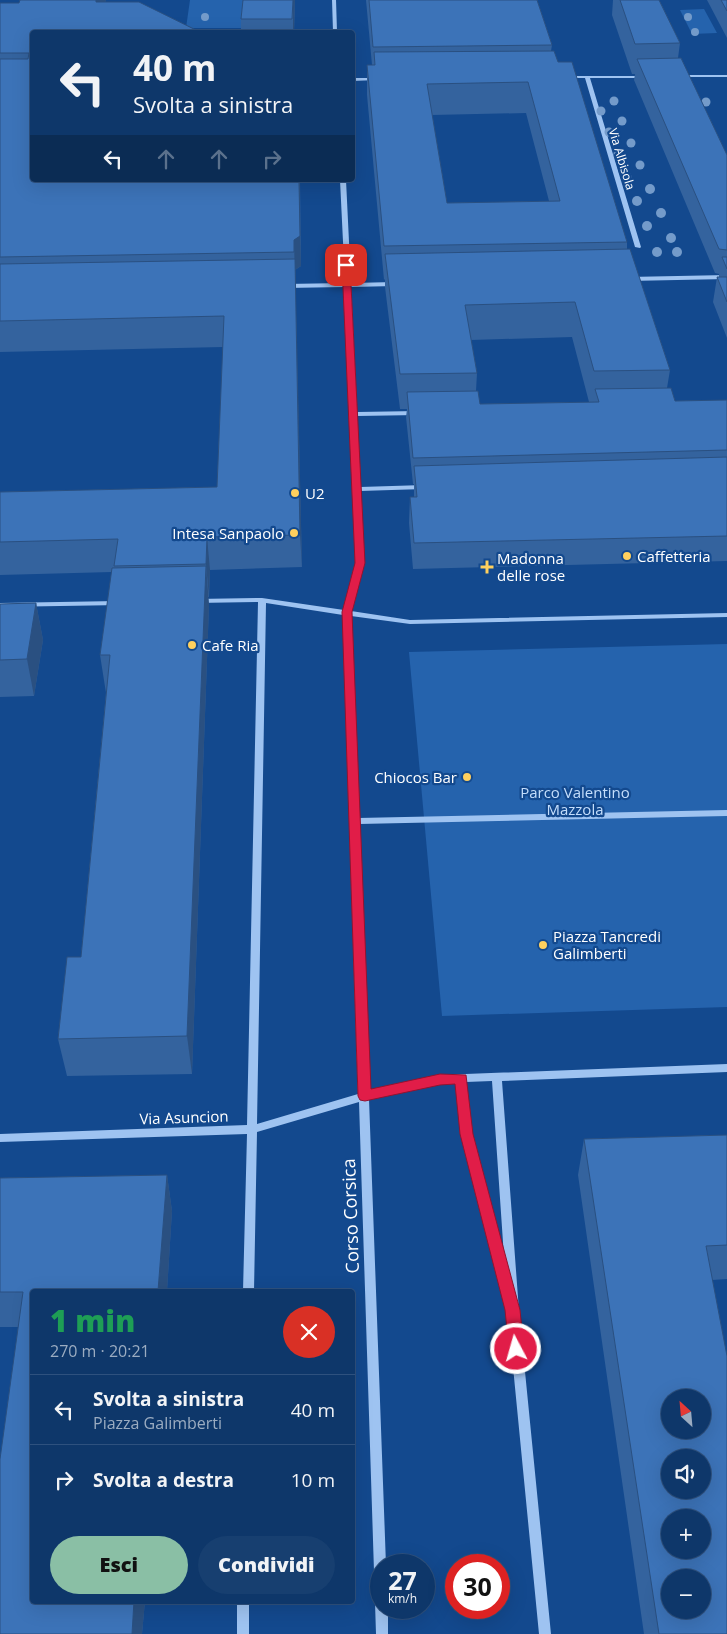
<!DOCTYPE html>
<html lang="it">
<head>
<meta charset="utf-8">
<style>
  :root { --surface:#0e376a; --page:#173f70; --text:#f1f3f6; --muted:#9bacc1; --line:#2e517e; --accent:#8abfa5 }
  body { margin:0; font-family:"Open Sans",sans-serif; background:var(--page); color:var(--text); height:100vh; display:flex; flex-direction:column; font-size:19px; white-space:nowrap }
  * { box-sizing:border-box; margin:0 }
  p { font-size:16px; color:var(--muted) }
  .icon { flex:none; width:28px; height:28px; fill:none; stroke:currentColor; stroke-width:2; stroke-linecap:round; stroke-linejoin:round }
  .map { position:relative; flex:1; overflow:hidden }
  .details { position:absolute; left:30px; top:1289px; width:325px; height:315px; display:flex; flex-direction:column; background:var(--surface); border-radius:5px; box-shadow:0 5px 20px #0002,0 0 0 1px var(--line) }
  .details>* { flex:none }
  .top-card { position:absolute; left:30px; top:30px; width:325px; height:152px; border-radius:5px; box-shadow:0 5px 20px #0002,0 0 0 1px var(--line); background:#0e376a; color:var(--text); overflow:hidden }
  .needle { width:32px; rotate:334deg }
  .tools { position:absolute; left:661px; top:1389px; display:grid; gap:10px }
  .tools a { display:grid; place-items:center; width:50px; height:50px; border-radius:50%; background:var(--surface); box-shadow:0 5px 20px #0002,0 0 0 1px var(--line); font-size:25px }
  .speed { position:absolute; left:370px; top:1554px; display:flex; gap:10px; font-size:25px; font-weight:700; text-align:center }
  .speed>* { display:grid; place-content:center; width:65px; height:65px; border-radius:50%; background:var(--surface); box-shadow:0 5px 20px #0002,0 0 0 1px var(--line); line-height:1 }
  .speed small { font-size:12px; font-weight:400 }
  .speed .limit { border:8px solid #d22; background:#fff; color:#111 }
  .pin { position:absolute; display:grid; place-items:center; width:42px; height:42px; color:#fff; margin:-21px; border-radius:10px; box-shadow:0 2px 8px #0006 }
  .me { position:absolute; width:55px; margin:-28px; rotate:354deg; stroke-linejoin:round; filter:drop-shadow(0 0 4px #0008) }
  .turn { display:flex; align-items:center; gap:18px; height:105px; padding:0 20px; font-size:22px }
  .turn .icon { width:65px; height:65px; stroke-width:2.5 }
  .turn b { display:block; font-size:35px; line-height:42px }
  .lanes { display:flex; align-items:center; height:48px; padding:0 20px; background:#0003; justify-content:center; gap:25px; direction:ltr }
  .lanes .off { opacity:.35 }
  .round { display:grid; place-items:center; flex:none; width:52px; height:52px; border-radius:26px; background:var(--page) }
  .head { display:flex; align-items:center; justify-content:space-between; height:85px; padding:0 20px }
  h1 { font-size:30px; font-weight:800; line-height:38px; color:#1e9e55 }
  .action { display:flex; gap:10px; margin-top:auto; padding:10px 20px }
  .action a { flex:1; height:58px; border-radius:30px; background:var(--accent); color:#111; font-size:20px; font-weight:800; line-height:58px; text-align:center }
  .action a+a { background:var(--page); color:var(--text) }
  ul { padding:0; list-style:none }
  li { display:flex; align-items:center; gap:15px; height:70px; padding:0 20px; border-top:1px solid var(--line) }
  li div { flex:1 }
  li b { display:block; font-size:19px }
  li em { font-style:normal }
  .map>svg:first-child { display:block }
</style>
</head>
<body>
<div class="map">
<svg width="727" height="1634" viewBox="0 0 727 1634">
  <rect width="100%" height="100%" fill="#13498e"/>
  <!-- green -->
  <g fill="#2563ad">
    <polygon points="190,0 247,0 244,28 186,28"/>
    <polygon points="704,9 717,33 692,34 680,10"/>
    <polygon points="727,644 727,1007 442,1016 409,652"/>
  </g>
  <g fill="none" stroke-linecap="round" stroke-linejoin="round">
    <!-- minor -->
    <g fill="#9ec3f1" fill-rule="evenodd">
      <polygon points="332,0 336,0 337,32 333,32"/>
      <polygon points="678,75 727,75 727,77 676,77 676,75"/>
      <polygon points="565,76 645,76 647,77 645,78 590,78 641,247 640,248 635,247 585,78 563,78 563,76"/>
      <polygon points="352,78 377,78 379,79 377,80 352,81"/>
      <path d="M 340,180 L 346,180 L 351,283 L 395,282 L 398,284 L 395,286 L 351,287 L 357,412 L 418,411 L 421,413 L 418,415 L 357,416 L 360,487 L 424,485 L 428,487 L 424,489 L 360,491 L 364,563 L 351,611 L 410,620 L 727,613 L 727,617 L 410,624 L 351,616 L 358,818 L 727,810 L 727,816 L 359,824 L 368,1091 L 440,1075 L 727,1064 L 727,1072 L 502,1081 L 519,1311 L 551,1634 L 539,1634 L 506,1295 L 503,1294 L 501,1290 L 461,1134 L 456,1083 L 440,1083 L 369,1099 L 386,1565 L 381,1565 L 381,1608 L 388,1608 L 388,1634 L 376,1634 L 359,1102 L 257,1132 L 254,1291 L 243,1291 L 247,1134 L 0,1142 L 0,1134 L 247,1125 L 258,602 L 196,603 L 192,601 L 196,599 L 262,598 L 344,610 L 356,563 L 345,287 L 285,288 L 282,286 L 285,284 L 345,283 ZM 266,603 L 343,615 L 358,1094 L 257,1124 ZM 492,1081 L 504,1257 L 471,1134 L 466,1082 Z"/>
      <polygon points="727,275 727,279 628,281 625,279 628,277"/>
      <polygon points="118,601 122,603 121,605 0,607 0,603"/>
      <rect x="237" y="1601" width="12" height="33"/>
    </g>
  </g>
  <!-- trees -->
  <g fill="#749bca">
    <circle cx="205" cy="17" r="4"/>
    <circle cx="688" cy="17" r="4"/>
    <circle cx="695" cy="32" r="4"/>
    <circle cx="614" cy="101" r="4.5"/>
    <circle cx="706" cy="102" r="4.5"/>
    <circle cx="601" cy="111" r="4.5"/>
    <circle cx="622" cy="121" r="4.5"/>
    <circle cx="609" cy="132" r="4.5"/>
    <circle cx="631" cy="143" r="4.5"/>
    <circle cx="618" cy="154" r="4.5"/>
    <circle cx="640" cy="165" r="4.5"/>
    <circle cx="627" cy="177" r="4.5"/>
    <circle cx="650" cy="189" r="5"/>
    <circle cx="637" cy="201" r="5"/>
    <circle cx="661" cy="213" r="5"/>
    <circle cx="647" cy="226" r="5"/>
    <circle cx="671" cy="238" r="5"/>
    <circle cx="657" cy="252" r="5"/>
    <circle cx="677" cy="252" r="5"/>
  </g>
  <!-- wall -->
  <g fill="#34639e" fill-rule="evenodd">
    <polygon points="20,0 106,0 32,180 300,180 301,266 295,270 302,567 210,570 209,597 208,597 209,605 192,1074 67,1076 58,1039 81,957 106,693 100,655 112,572 0,575 0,492 217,487 223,347 0,352 0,3 19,3"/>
    <polygon points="295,0 294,32 241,32 241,19"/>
    <path d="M 366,0 L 537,0 L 552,45 L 551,51 L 558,62 L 627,242 L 627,249 L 670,370 L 667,388 L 675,401 L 727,400 L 727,561 L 413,569 L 409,523 L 410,497 L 414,497 L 414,484 L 413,484 L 406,417 L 407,409 L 400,409 L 385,287 L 385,279 L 384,280 L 367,95 L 367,65 L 372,65 ZM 526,113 L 549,201 L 447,203 L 432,115 ZM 572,337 L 589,402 L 480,404 L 476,391 L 477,373 L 471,340 Z"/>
    <polygon points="613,0 659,0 680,43 678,58 727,155 727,338 713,302 717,277 719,277 719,274 715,273 634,80 635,74 632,74 612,15"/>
    <polygon points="707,0 727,0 727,38"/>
    <polygon points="36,603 43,640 34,696 0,697 0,604"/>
    <polygon points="727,1135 727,1279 712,1280 727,1634 644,1634 578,1175 584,1139"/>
    <polygon points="167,1175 172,1211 167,1291 32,1291 145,1601 142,1634 0,1634 18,1327 0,1327 0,1178"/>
  </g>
  <!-- shaded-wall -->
  <g fill="#2a5081">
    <polygon points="96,0 106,0 98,28 96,2"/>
    <polygon points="293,0 295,0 294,32 293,32"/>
    <polygon points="299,180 301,266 295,270 295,282 294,240"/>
    <polygon points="296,289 302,567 300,535"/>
    <polygon points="207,537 210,570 209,597 206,564"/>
    <polygon points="206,566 209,605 192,1074 187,1036"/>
    <polygon points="36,603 43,640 34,696 27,659"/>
    <polygon points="167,1175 172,1211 167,1291 158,1291"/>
    <polygon points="134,1601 145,1601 142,1634 132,1634"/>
  </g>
  <!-- building -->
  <g fill="#3c73b8" stroke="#2a5081" fill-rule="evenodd">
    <polygon points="20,0 96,0 96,2 139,2 200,32 32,32 32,180 299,180 300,236 294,240 294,252 0,257 0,59 28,59 29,53 0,53 0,3 19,3"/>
    <polygon points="243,0 293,0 292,19 241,19"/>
    <polygon points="369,0 537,0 552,45 373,47"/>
    <polygon points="620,0 659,0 680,43 635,44"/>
    <polygon points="721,0 727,0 727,11"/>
    <path d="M 554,51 L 558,62 L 572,62 L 627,242 L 384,246 L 367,65 L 375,65 L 374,52 ZM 528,82 L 560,201 L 447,203 L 427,84 Z"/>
    <polygon points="681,58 727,155 727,250 719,249 637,59"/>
    <polygon points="630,249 670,370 594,371 575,302 465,305 477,373 400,374 385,254"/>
    <polygon points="722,257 727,257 727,269"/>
    <polygon points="295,259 300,535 207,537 206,564 114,566 118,539 0,542 0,492 217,487 224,316 0,321 0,264"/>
    <polygon points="717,277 727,277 727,302"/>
    <polygon points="671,388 675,401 727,400 727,450 413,458 407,392 478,391 480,404 599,402 595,389"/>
    <polygon points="727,457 727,536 414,543 410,497 417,497 414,466"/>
    <polygon points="206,566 187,1036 58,1039 67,957 81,957 110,655 100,655 112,568"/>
    <polygon points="36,603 27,659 0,660 0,604"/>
    <path d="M 727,1135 L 727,1245 L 706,1246 L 727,1356 L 727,1634 L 659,1634 L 584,1139 ZM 670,1398 L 702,1398 L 702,1430 L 670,1430 ZM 670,1458 L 702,1458 L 702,1490 L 670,1490 ZM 670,1518 L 702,1518 L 702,1550 L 670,1550 ZM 670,1578 L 702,1578 L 702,1610 L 670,1610 Z"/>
    <polygon points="167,1175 158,1291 32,1291 32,1601 134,1601 132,1634 0,1634 0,1459 23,1292 0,1292 0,1178"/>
  </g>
  <!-- route -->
  <polygon fill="#e11d48" stroke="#92132f" points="346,263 350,265 365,563 352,612 371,1089 440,1074 466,1075 473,1134 520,1310 524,1349 522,1354 516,1356 511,1354 509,1349 505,1310 460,1134 455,1084 440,1085 365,1101 360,1100 358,1096 342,612 355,563 342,265"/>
  <!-- markers -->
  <g fill="#ffd05e" stroke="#13498e" stroke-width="2">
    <circle cx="295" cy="493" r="5"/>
    <circle cx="294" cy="533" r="5"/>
    <circle cx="627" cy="556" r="5"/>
    <path d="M484.5 559.5h5v5h5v5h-5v5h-5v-5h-5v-5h5z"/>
    <circle cx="192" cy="645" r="5"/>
    <circle cx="467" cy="777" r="5"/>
    <circle cx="543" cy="945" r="5"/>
  </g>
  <g text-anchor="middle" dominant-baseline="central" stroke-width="4.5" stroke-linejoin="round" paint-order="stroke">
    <!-- far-street labels -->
    <g font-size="12" fill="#fff" stroke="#13498e">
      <text transform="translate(622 159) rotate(73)">Via Albisola</text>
    </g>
    <!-- poi labels -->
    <g font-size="15" fill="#fff" stroke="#13498e" text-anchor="start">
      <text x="305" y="493">U2</text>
      <text x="284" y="533" text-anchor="end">Intesa Sanpaolo</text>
      <text x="637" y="556">Caffetteria</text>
      <text x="497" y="558">Madonna<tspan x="497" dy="17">delle rose</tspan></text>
      <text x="202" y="645">Cafe Ria</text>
      <text x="457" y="777" text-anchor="end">Chiocos Bar</text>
      <text x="553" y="936">Piazza Tancredi<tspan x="553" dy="17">Galimberti</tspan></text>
    </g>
    <!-- park labels -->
    <g font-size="15" fill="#c4defc" stroke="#13498e">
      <text x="575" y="792">Parco Valentino<tspan x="575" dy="17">Mazzola</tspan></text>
    </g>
    <!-- street labels -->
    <g font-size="15" fill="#fff" stroke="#13498e">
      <text transform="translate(184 1117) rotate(-2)">Via Asuncion</text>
    </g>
    <!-- near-street labels -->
    <g font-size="18" fill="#fff" stroke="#13498e">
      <text transform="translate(350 1216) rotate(-92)">Corso Corsica</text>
    </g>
  </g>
</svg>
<div class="tools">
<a><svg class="needle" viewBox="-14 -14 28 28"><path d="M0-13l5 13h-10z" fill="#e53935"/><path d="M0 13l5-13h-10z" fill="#9bacc1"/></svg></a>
<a><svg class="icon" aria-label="sound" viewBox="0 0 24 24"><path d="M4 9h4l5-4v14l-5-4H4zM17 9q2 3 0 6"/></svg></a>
<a>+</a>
<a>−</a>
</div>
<div class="speed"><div>27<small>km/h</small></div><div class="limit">30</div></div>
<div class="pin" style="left:346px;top:265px;background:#d93025"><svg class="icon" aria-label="arrive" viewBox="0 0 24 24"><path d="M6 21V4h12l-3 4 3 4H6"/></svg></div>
<svg class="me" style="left:516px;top:1349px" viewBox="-20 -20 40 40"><circle r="17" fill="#e11d48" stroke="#fff" stroke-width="3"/><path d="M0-11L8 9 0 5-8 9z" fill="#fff"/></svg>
<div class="top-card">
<div class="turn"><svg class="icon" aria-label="left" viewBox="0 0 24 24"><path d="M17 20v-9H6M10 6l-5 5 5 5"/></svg><div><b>40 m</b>Svolta a sinistra</div></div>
<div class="lanes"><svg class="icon" aria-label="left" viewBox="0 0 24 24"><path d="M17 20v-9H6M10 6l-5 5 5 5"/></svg><svg class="icon off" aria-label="ahead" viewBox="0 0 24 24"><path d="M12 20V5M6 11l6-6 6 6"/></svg><svg class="icon off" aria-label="ahead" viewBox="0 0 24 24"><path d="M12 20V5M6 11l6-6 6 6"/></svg><svg class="icon off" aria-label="right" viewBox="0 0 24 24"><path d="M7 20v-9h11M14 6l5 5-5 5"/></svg></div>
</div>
<section class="details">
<div class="head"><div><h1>1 min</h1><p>270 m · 20:21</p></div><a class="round" style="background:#d93025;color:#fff"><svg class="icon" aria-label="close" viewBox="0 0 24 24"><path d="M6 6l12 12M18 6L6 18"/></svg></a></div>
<ul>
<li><svg class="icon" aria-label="left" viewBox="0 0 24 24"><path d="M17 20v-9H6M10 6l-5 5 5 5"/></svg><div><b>Svolta a sinistra</b><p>Piazza Galimberti</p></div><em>40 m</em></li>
<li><svg class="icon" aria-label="right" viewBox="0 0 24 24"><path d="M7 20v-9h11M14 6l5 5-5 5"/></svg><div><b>Svolta a destra</b></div><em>10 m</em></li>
</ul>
<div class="action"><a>Esci</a><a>Condividi</a></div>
</section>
</div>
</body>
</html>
